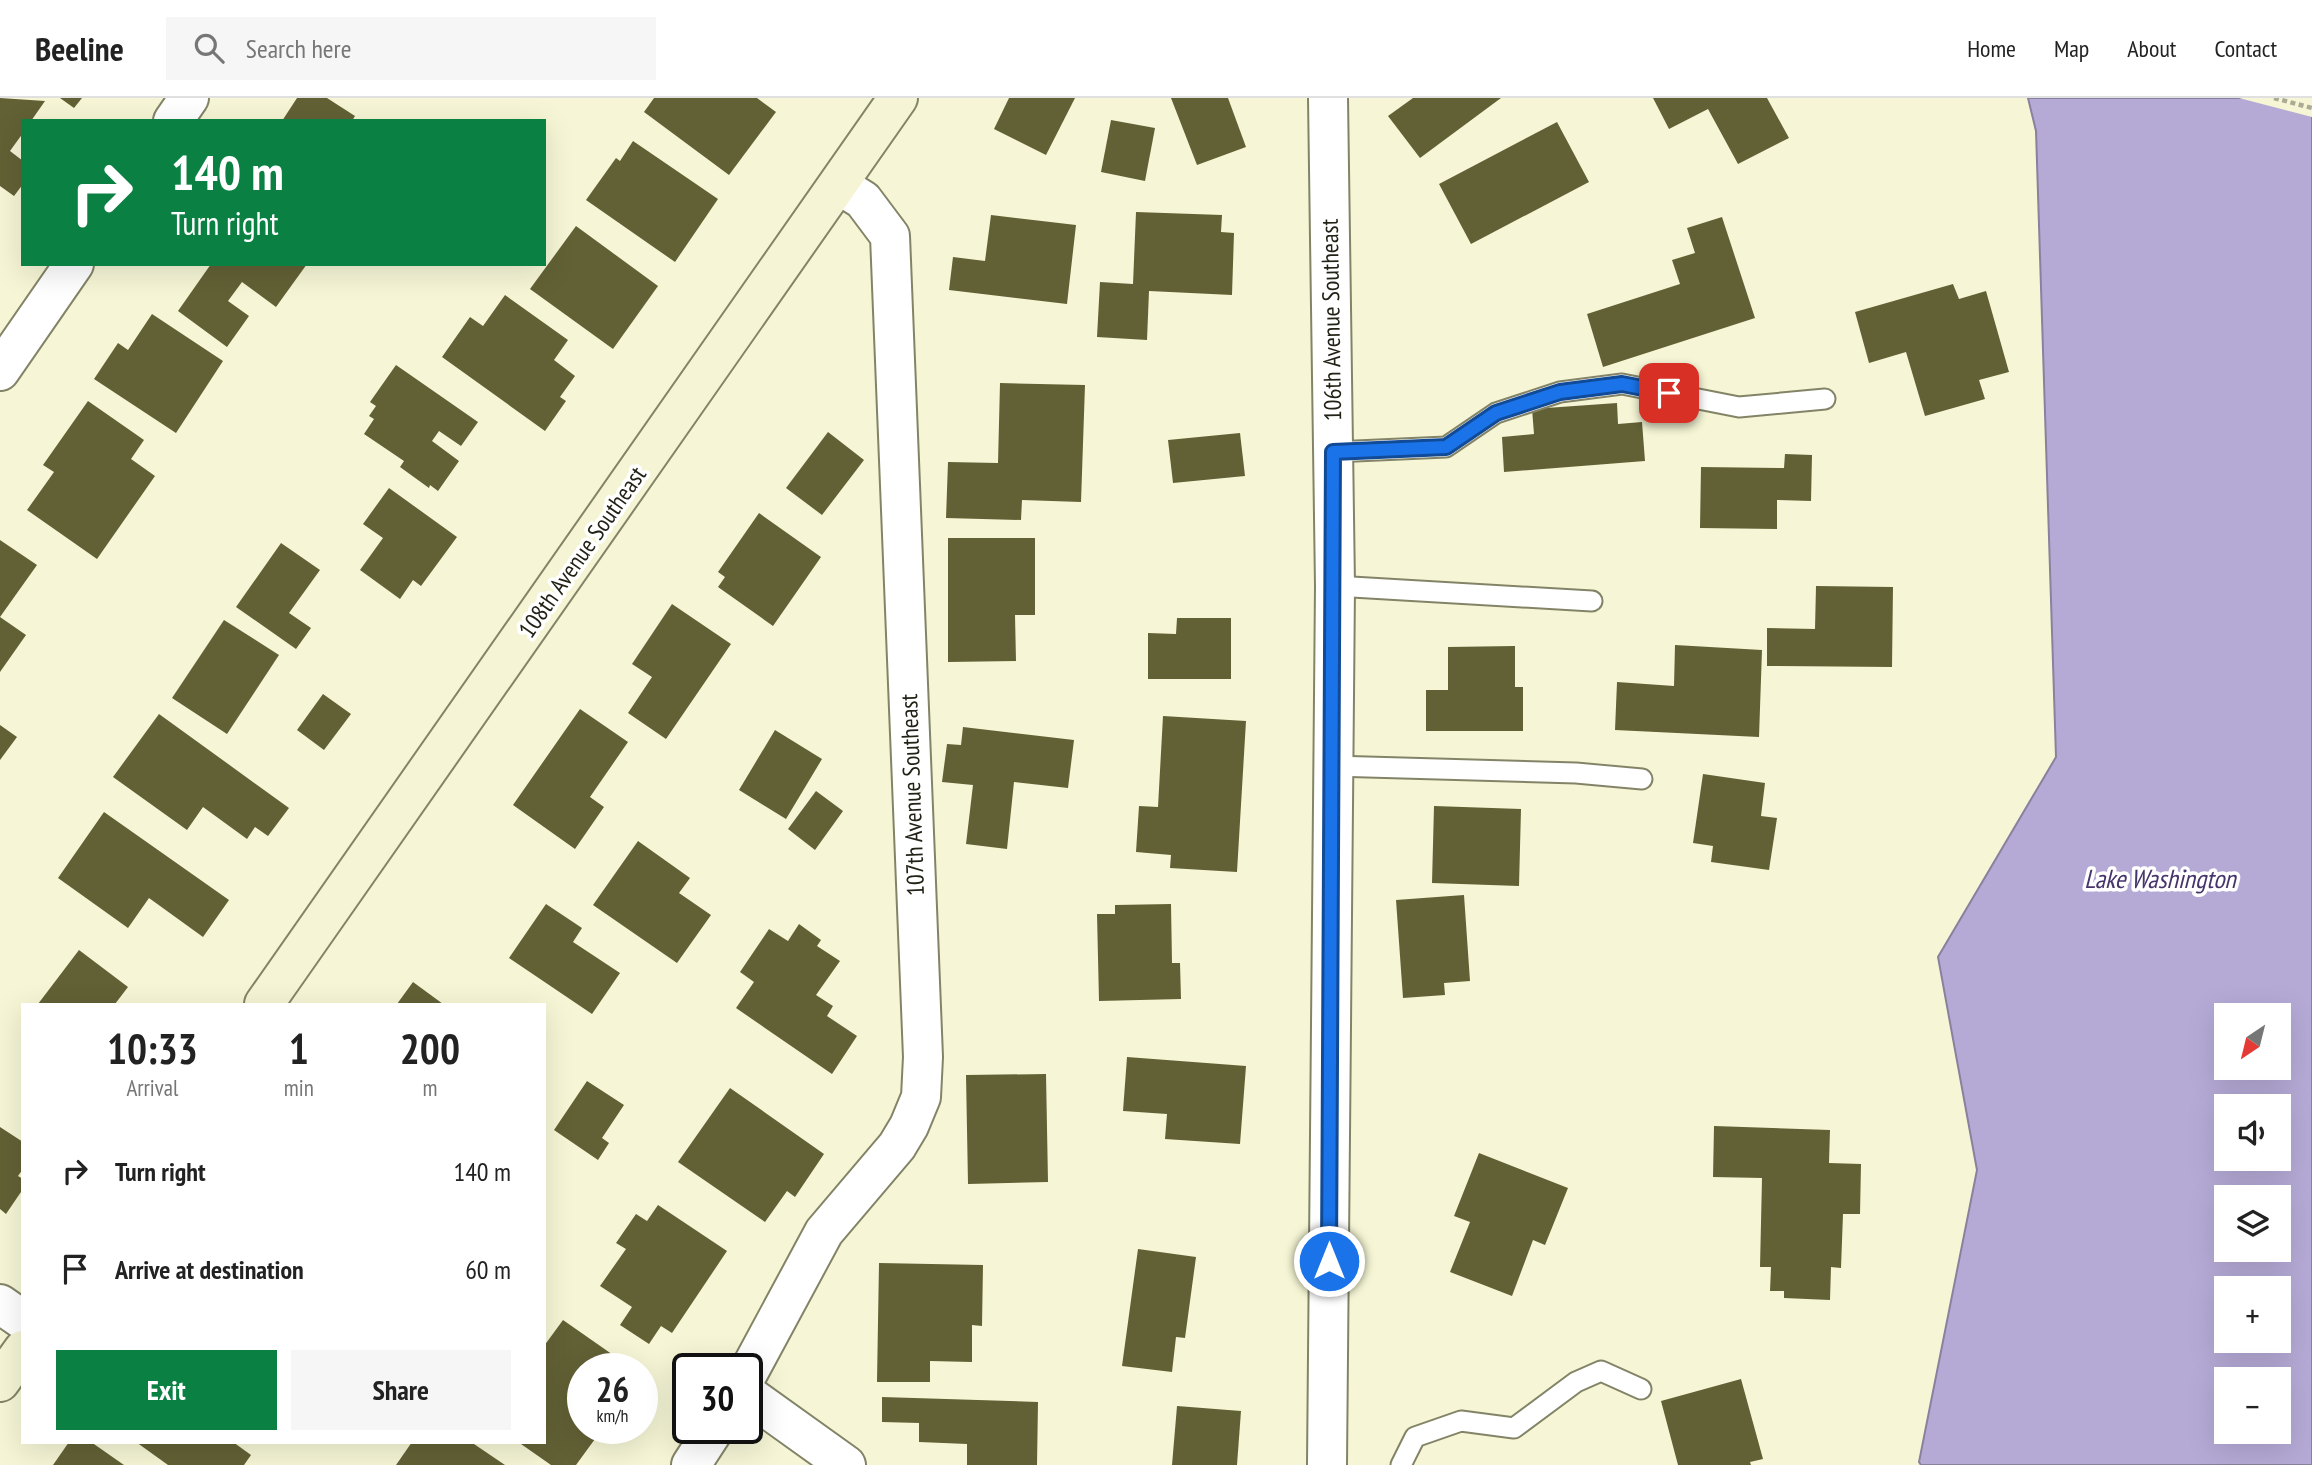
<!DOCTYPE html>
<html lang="en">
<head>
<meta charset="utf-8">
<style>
  :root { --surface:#fff; --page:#f6f6f6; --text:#222; --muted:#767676; --line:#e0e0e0; --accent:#0b8043 }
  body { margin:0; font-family:"PT Sans Narrow",sans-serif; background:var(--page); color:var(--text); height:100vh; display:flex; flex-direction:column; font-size:26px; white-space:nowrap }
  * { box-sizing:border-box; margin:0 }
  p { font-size:23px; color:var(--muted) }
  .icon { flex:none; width:38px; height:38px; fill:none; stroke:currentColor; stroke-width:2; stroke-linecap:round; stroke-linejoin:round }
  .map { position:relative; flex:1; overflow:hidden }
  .panel { position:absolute; left:21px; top:905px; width:525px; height:441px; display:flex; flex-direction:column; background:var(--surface); border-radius:0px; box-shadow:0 7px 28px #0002 }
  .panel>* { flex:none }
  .guide { position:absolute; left:21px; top:21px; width:525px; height:147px; border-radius:0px; box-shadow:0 7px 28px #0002; background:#0b8043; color:#fff; overflow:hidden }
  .needle { width:46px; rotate:215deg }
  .controls { position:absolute; left:2214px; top:905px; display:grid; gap:14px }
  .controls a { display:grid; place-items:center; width:77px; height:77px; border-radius:0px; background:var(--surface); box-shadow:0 7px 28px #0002; font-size:35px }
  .speed { position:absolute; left:567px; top:1255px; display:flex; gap:14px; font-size:35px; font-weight:700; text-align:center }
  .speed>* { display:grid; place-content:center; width:91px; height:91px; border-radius:50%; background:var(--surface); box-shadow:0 7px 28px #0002; line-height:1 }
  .speed small { font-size:18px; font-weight:400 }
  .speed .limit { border:4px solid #111; border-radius:10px; background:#fff; color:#111 }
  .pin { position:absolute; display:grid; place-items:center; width:60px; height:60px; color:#fff; margin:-30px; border-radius:14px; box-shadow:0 4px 10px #0006 }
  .me { position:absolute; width:77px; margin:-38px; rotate:0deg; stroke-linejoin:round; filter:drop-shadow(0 0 5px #0008) }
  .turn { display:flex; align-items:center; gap:24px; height:147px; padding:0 35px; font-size:32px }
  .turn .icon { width:91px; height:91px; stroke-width:2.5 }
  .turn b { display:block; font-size:49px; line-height:60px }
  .eta { display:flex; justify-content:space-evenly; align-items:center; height:119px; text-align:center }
  .eta b { font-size:42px; font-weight:800; line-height:49px }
  .primary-button { display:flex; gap:14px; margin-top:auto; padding:14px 35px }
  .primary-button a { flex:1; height:80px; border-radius:0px; background:var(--accent); color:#fff; font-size:28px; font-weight:800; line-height:80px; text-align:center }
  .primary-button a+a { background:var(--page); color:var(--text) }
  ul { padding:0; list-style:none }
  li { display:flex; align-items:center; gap:21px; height:98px; padding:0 35px }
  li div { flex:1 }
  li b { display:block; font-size:26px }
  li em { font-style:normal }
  header { display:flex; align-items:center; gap:42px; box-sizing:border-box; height:98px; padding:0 35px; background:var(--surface); border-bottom:2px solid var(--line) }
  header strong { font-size:33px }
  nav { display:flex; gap:38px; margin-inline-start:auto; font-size:24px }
  .search { width:490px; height:63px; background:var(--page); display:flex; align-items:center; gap:18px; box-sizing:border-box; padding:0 24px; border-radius:0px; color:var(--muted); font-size:26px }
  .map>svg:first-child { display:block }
</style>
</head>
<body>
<header>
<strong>Beeline</strong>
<div class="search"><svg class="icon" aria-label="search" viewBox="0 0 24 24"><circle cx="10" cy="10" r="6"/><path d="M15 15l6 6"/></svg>Search here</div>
<nav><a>Home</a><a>Map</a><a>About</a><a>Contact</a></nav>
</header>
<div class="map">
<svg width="2312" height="1367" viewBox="0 0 2312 1367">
  <rect width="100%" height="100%" fill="#f6f6d6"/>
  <!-- water -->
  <path fill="#b5aad6" stroke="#89819d" stroke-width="2" fill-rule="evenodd" d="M 2028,0 L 2312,0 L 2312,1367 L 1921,1367 L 1919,1364 L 1977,1072 L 1938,859 L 2056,659 L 2036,33 ZM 2226,917 L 2278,917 L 2278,970 L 2226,970 ZM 2226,1008 L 2278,1008 L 2278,1060 L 2226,1060 ZM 2226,1099 L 2278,1099 L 2278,1152 L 2226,1152 ZM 2226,1190 L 2278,1190 L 2278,1242 L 2226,1242 ZM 2226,1281 L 2278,1281 L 2278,1334 L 2226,1334 Z"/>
  <!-- pier -->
  <polygon fill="#f6f6d6" points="2239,0 2312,0 2312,19"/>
  <!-- building -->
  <g fill="#626135">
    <polygon points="0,0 45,3 31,23 23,23 23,35 10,53 23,63 23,86 14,98 0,88"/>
    <polygon points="60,0 82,0 74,10"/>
    <polygon points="297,0 327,0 355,18 352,23 282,23"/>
    <polygon points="654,0 757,0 776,14 729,77 644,14"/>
    <polygon points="1009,0 1075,0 1046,57 994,31"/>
    <polygon points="1171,0 1228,0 1246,49 1197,67"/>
    <polygon points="1413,0 1501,0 1420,60 1388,18"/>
    <polygon points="1653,0 1767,0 1789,40 1738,66 1708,11 1669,31"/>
    <polygon points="1111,22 1155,30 1145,83 1101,74"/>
    <polygon points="1557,24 1589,84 1471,146 1439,86"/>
    <polygon points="633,43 718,101 675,164 586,102 616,60 620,63"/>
    <polygon points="1136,114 1222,117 1221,134 1234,135 1232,197 1149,193 1147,242 1097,239 1100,184 1133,186"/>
    <polygon points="991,117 1076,127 1067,206 949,192 953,159 985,163"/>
    <polygon points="1722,119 1755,220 1603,269 1587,216 1680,186 1672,162 1695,155 1687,130"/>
    <polygon points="576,128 658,188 613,251 530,191"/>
    <polygon points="211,166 307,166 276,209 242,184 228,203 249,218 227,249 178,213"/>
    <polygon points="1953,186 1959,201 1986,193 2009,274 1979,282 1985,301 1925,318 1906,254 1869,265 1855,214"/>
    <polygon points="505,197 568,242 554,262 575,278 560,299 566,303 545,333 442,259 470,219 483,228"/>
    <polygon points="152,216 223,263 176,335 94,281 118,245 128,252"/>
    <polygon points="396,267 478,324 461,348 439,333 432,343 459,363 438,393 430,387 429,390 400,369 404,363 364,336 374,321 369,318 376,308 370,304"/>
    <polygon points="1000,285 1085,287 1081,404 1022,402 1021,422 946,420 948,364 998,365"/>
    <polygon points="88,303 144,342 131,361 155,378 97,461 27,412 54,374 43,367"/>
    <polygon points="1617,305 1618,326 1642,324 1645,363 1504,374 1502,339 1534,336 1532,311"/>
    <polygon points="828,334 864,362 822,417 786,390"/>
    <polygon points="1240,335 1245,378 1173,385 1168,342"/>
    <polygon points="1785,356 1812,357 1811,403 1777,402 1777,431 1700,430 1701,369 1784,370"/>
    <polygon points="389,390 457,439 421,488 413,482 400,501 360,472 383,440 363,426"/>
    <polygon points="759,415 821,459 773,528 718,489 725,479 718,474"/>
    <polygon points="948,440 1035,440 1035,517 1015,517 1016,563 948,564"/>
    <polygon points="0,442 37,467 0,519"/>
    <polygon points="281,445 320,472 289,515 311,530 296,551 236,509"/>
    <polygon points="1816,488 1893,489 1892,569 1767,568 1767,530 1815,531"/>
    <polygon points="672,506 731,546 666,641 628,615 652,579 632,566"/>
    <polygon points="0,519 26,537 0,574"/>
    <polygon points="1177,520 1231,520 1231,581 1148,581 1148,535 1176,536"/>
    <polygon points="224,522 279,557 227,636 172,600"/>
    <polygon points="1675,547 1762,552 1759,639 1615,632 1617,584 1674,588"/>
    <polygon points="1515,548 1515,589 1523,589 1523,633 1426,633 1426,592 1448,592 1448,549"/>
    <polygon points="323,596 351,616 324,652 297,632"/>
    <polygon points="580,611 628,644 590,699 604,709 575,751 513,707"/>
    <polygon points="159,616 289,710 268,738 255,729 247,741 203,709 187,732 113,679"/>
    <polygon points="1163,618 1246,623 1237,774 1170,770 1171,757 1136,754 1139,708 1158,709"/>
    <polygon points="0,627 17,639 0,662"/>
    <polygon points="963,629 1074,642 1068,690 1014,684 1007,751 966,746 973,687 942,684 947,646 961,647"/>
    <polygon points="775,632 822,661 786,721 739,692"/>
    <polygon points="1703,676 1765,685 1761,718 1777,720 1769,772 1711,764 1713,748 1693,745"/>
    <polygon points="816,693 843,713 815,752 788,731"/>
    <polygon points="1434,708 1521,711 1519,788 1432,785"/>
    <polygon points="104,714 229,802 203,839 149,800 128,830 58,780"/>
    <polygon points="638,743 690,780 679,795 711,817 677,865 593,807"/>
    <polygon points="1464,797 1470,883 1444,885 1445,897 1403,900 1396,802"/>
    <polygon points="546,806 582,830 573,844 620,875 592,916 509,860"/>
    <polygon points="1171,806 1172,865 1180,865 1181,901 1099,903 1097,816 1115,816 1115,807"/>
    <polygon points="799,826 821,842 817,848 840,863 816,897 833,908 827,918 857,938 832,976 736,910 754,884 740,874 769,831 788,843"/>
    <polygon points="79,852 128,889 115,906 38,906"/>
    <polygon points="413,884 443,906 397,906"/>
    <polygon points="1127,959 1246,968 1240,1046 1165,1041 1167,1016 1123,1013"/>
    <polygon points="1046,976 1048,1084 968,1086 966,977"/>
    <polygon points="587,983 624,1007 602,1040 609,1045 598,1062 554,1032"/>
    <polygon points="730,990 824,1056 795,1099 787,1093 765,1124 678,1064"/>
    <polygon points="1714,1028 1830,1032 1829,1065 1861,1066 1860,1116 1843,1116 1841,1170 1831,1169 1830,1202 1784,1200 1784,1193 1770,1193 1771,1169 1760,1169 1762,1080 1713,1079"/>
    <polygon points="0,1029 23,1044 23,1071 18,1078 23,1081 23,1091 6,1116 0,1111"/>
    <polygon points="1479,1055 1568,1090 1545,1147 1533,1142 1512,1198 1450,1174 1470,1124 1454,1118"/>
    <polygon points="658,1107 727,1153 672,1235 661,1228 649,1246 620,1227 632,1209 600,1188 626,1151 616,1145 636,1116 647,1123"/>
    <polygon points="1138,1151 1196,1159 1185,1240 1176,1239 1172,1274 1122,1268"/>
    <polygon points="879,1165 983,1167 982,1228 972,1227 972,1264 930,1263 930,1284 877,1284"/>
    <polygon points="563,1222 626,1266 623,1270 583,1270 583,1330 603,1330 576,1367 551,1367 521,1346 544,1344 544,1248"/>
    <polygon points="1741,1281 1763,1361 1750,1364 1751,1367 1678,1367 1661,1303"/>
    <polygon points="882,1299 1038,1304 1037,1367 967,1367 967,1346 919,1344 919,1325 882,1324"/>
    <polygon points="1177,1308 1241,1313 1237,1367 1172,1367"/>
    <polygon points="69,1344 91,1344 124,1367 53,1367"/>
    <polygon points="136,1344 233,1344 251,1357 244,1367 168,1367"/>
    <polygon points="412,1344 471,1344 505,1367 396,1367"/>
  </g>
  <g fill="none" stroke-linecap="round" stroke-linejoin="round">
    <!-- lane casing -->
    <g stroke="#838467" stroke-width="23">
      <g id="lane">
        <polyline points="1333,354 1446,349 1496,315 1560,294 1622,286 1739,309 1825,301"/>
        <polyline points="1335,488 1592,503"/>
        <polyline points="1332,668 1576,675 1642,681"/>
        <polyline points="1401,1367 1415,1339 1461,1323 1514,1330 1576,1284 1601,1273 1641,1291"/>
      </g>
    </g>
    <!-- street casing -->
    <g stroke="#838467" stroke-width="42">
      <g id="street">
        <polyline points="173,23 189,0"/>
        <polyline points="0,273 74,166"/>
        <polyline points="0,1206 23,1222"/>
        <polyline points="747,1277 824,1134 897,1048 909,1028 921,999 923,959 890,138 863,102 839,87"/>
        <polyline points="747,1296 846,1367"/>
        <polyline points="691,1367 715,1330"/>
        <polyline points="1327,1367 1335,488 1328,0"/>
      </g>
    </g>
    <!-- secondary casing -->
    <g stroke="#838467" stroke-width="42">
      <g id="secondary">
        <polyline points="264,906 898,0"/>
        <polyline points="0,1284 23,1252"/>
      </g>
    </g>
    <!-- path -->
    <polyline stroke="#abaa92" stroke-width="4.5" stroke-dasharray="5 3.5" stroke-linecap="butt" points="2274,0 2312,10"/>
    <!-- lane -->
    <use href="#lane" stroke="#fff" stroke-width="19"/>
    <!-- street -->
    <use href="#street" stroke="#fff" stroke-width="38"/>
    <!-- secondary -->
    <use href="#secondary" stroke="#f5f5d5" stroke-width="38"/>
  </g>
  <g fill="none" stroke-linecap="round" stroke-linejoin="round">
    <!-- route casing -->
    <g stroke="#114b97" stroke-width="18">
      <polyline id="route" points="1329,1163 1333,354 1446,349 1496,315 1560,294 1622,286 1669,295"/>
    </g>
    <!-- route -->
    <use href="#route" stroke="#1a73e8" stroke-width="12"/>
  </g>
  <g text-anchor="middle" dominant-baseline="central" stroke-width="7" stroke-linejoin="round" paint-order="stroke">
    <!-- street labels -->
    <g font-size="24" fill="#232217" stroke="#fff">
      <text transform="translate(1331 222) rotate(-91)">106th Avenue Southeast</text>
      <text transform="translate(582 454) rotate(-55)">108th Avenue Southeast</text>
      <text transform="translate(912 697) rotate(-92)">107th Avenue Southeast</text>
    </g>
    <!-- water labels -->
    <g font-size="26" font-style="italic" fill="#46346b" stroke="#fff">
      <text x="2160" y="780">Lake Washington</text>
    </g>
  </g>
</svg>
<div class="controls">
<a><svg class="needle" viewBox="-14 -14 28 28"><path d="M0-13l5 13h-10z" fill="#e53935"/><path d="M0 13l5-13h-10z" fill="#767676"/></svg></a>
<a><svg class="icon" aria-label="sound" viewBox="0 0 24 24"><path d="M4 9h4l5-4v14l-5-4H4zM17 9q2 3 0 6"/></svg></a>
<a><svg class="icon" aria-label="layers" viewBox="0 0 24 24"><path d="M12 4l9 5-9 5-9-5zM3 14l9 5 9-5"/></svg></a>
<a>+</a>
<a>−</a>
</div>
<div class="speed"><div>26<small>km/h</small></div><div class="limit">30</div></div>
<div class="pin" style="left:1669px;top:295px;background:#d93025"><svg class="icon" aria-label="arrive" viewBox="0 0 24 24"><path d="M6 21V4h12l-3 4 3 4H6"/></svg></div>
<svg class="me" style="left:1329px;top:1163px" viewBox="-20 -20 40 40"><circle r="17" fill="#1a73e8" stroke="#fff" stroke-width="3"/><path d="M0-11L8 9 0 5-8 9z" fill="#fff"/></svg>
<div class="guide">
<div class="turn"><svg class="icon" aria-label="right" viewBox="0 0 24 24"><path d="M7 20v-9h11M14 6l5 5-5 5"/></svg><div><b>140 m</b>Turn right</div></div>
</div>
<section class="panel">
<div class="eta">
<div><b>10:33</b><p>Arrival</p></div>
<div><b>1</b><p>min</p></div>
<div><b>200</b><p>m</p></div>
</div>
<ul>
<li><svg class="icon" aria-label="right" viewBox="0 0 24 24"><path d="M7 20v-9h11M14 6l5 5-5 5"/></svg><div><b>Turn right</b></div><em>140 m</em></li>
<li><svg class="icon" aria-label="arrive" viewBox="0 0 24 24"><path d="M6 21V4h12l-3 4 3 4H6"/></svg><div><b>Arrive at destination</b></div><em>60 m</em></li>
</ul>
<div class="primary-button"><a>Exit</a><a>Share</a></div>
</section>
</div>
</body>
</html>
